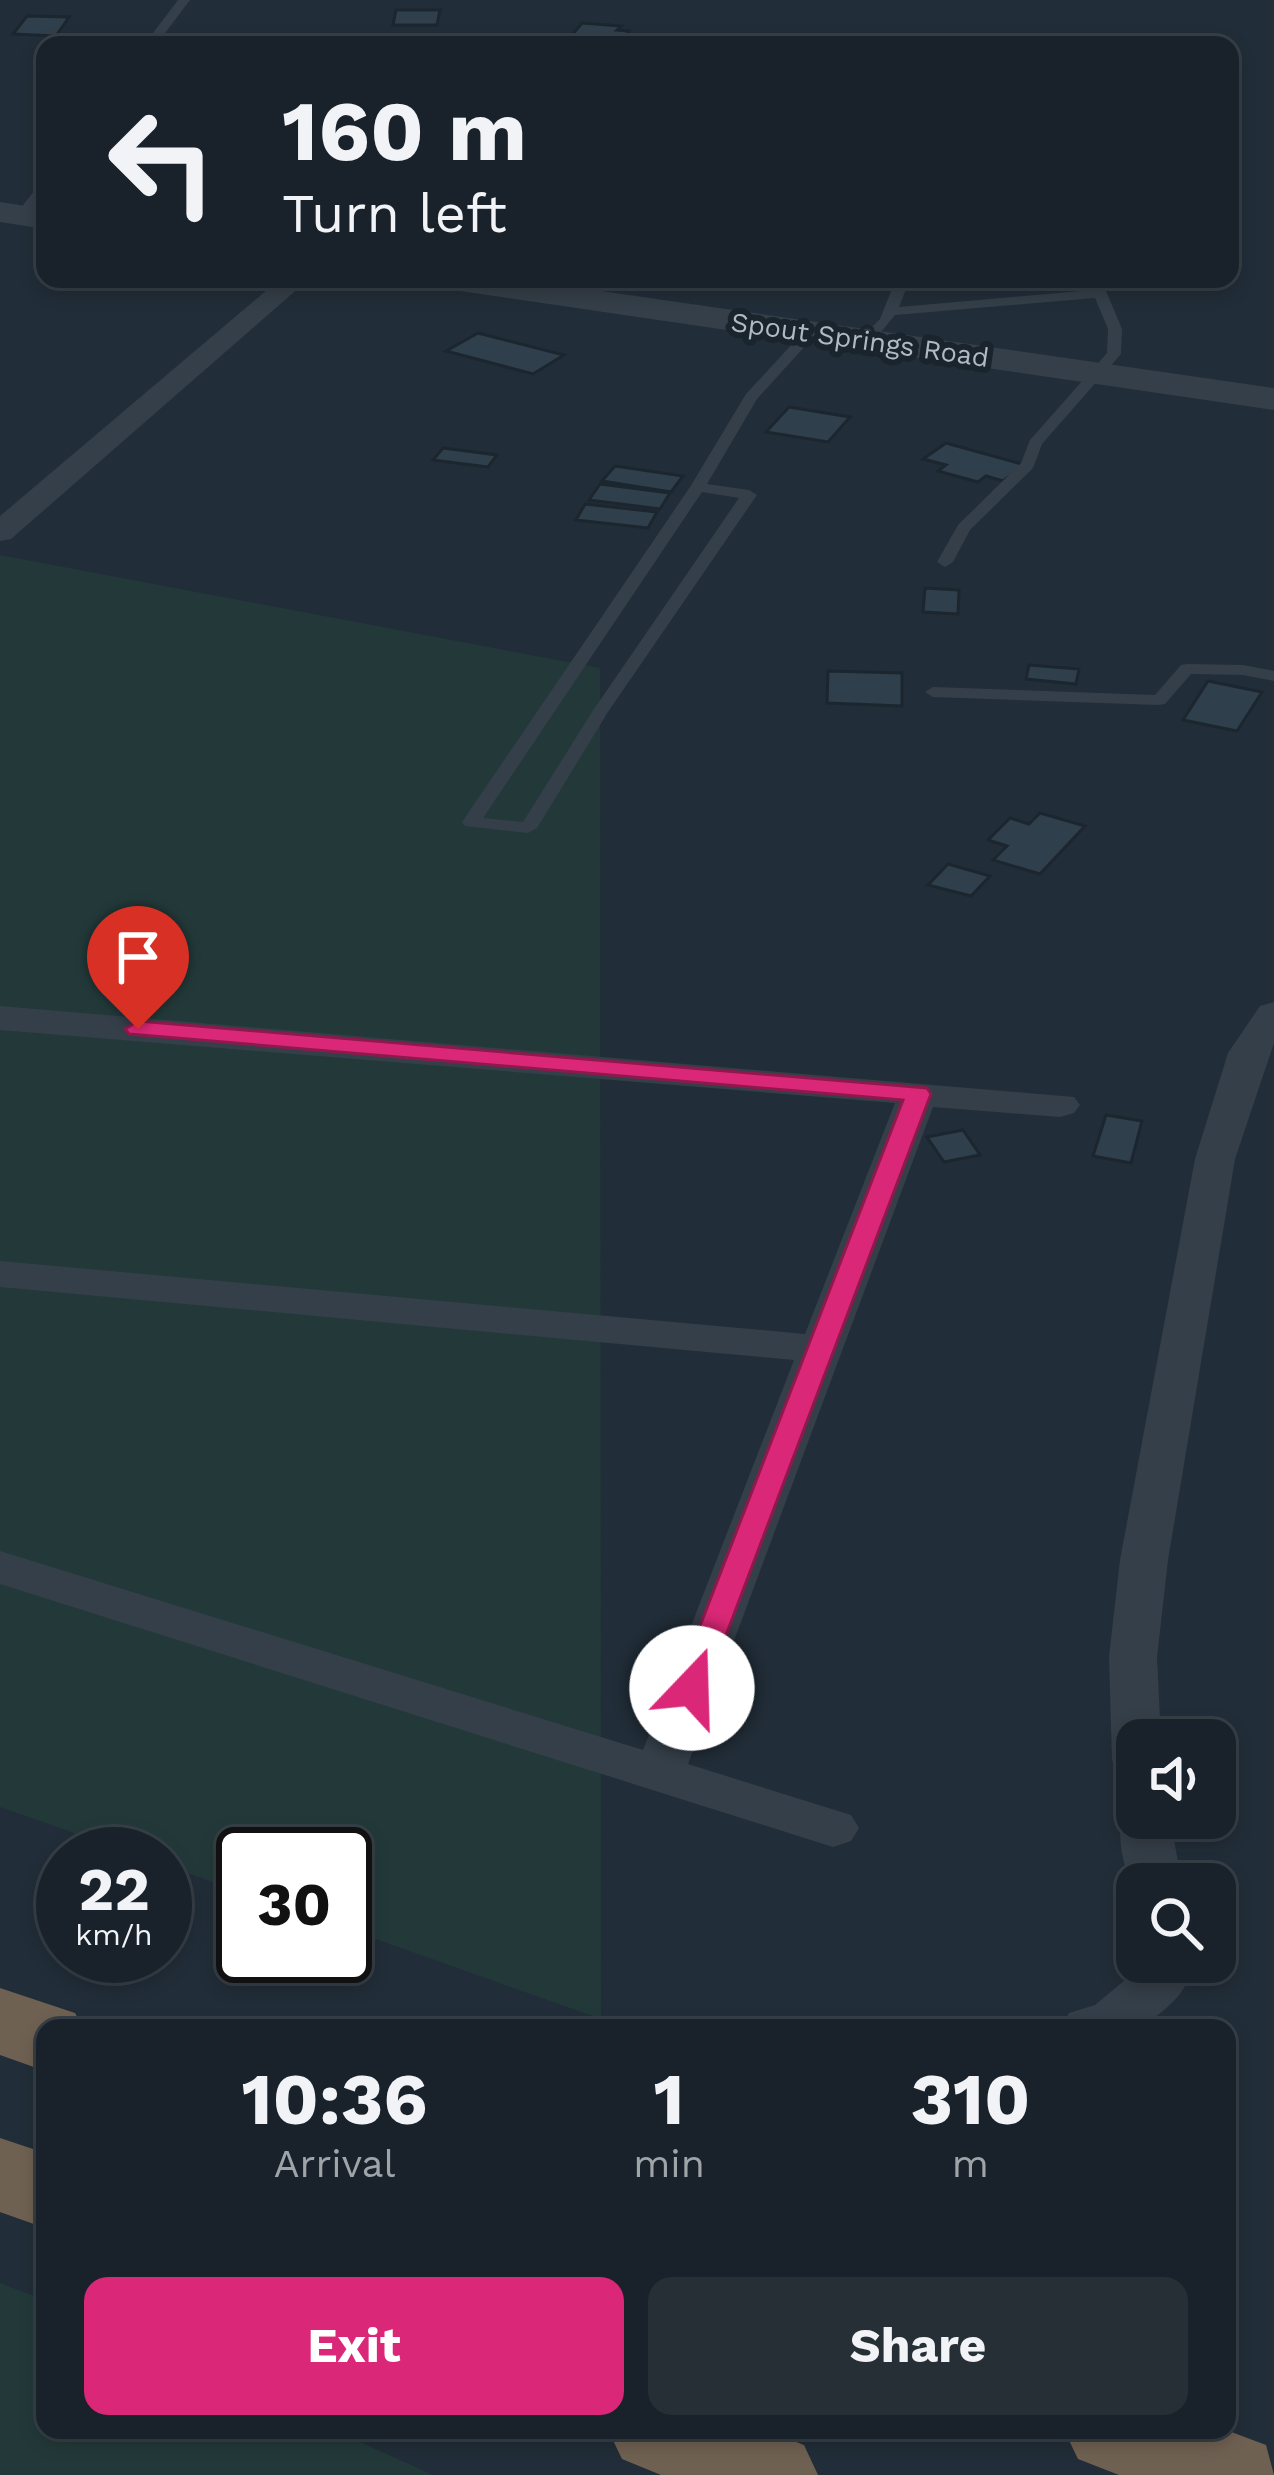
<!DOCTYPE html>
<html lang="en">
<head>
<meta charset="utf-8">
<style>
  :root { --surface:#19222a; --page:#262f36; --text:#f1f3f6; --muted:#9fa4a8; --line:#373f47; --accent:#db2777 }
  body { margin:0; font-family:"Work Sans",sans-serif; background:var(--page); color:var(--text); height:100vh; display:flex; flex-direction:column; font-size:45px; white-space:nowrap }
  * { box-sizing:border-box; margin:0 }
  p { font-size:39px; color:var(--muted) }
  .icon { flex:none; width:66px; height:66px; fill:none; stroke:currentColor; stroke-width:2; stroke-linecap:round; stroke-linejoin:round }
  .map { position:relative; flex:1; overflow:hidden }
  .drawer { position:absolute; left:36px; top:2019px; width:1200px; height:420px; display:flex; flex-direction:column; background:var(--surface); border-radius:24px; box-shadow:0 6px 18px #0003,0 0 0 3px var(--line) }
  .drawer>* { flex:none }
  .hud { position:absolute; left:36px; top:36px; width:1203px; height:252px; border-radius:24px; box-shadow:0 6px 18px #0003,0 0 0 3px var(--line); background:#19222a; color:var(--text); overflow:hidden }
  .fabs { position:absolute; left:1116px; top:1719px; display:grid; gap:24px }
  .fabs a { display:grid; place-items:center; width:120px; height:120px; border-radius:24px; background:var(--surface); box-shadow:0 6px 18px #0003,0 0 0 3px var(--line); font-size:60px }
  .speed { position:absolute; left:36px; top:1827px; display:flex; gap:24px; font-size:60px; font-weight:700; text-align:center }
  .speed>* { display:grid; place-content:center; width:156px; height:156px; border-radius:50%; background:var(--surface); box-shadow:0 6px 18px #0003,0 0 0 3px var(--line); line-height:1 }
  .speed small { font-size:30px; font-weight:400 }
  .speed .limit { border:6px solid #111; border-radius:18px; background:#fff; color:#111 }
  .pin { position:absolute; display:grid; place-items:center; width:102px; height:102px; color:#fff; margin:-123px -51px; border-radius:50% 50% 50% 0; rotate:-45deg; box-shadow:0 0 12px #0007 }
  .pin .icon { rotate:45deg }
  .me { position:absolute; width:132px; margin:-66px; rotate:21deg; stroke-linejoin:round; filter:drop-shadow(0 0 9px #0008) }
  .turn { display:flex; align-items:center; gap:42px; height:252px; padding:0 48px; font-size:54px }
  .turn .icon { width:156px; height:156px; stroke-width:2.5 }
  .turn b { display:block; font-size:84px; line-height:102px }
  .eta { display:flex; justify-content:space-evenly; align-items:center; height:204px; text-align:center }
  .eta b { font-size:72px; font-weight:700; line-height:84px }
  .primary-button { display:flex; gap:24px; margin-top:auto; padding:24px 48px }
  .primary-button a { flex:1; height:138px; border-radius:24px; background:var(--accent); color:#fff; font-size:48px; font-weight:700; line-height:138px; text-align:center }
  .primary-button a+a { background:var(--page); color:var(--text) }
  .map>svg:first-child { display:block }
</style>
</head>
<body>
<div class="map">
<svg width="1274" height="2475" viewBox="0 0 1274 2475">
  <rect width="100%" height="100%" fill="#212d38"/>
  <!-- green -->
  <g fill="#233939">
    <polygon points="0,555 600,668 601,2019 345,1928 345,1854 243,1854 243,1893 165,1865 165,1854 134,1854 0,1807"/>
    <polygon points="0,2283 45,2300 45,2430 334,2430 433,2475 0,2475"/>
  </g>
  <!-- building -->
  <g fill="#303f4c" stroke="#1c262f" stroke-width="3">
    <polygon points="396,10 440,10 437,25 393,25"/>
    <polygon points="27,16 69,17 56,36 13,34"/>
    <polygon points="582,23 621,26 617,30 629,31 623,39 572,35"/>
    <polygon points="478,333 564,355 533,374 446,351"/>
    <polygon points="789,407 850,417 828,442 766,432"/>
    <polygon points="946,443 1025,465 1003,481 986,476 978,482 938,471 946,465 923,459"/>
    <polygon points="443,448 497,455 488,467 433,460"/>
    <polygon points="615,466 683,476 671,492 602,481"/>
    <polygon points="600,484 670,493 660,509 589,500"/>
    <polygon points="585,504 657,512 648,528 576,520"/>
    <polygon points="925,588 959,590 958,614 923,612"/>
    <polygon points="1029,665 1079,669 1076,684 1026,679"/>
    <polygon points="828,671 902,673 902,706 827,703"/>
    <polygon points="1208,681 1262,692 1237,731 1183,720"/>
    <polygon points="1040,813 1085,826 1040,874 993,860 1007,846 988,840 1010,818 1029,824"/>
    <polygon points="948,864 990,876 971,896 928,885"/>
    <polygon points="1106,1115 1142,1121 1131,1163 1093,1156"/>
    <polygon points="963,1130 980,1155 944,1162 927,1137"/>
  </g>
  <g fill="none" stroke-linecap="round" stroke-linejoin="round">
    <!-- service -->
    <g fill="#353f49" fill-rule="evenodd">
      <polygon points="178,0 190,0 156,45 144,45"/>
      <polygon points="45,181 45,194 27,219 17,219 17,213 41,182"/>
      <polygon points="896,279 910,279 899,307 1092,290 1087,279 1101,279 1122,329 1121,354 1042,444 1033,468 970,530 953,562 945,567 937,562 958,525 1021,463 1030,440 1107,353 1108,329 1095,298 895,315 871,344 861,344 861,338 880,319"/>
      <path d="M 805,330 L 817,333 L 757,399 L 707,484 L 749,490 L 757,495 L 608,712 L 537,828 L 528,833 L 465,826 L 462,822 L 690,487 L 746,394 ZM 702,492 L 739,498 L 592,712 L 523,822 L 483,818 Z"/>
      <polygon points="1187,664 1243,665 1274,671 1274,681 1243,675 1191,674 1165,704 1159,705 933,697 925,692 933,687 1155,695 1181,665"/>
    </g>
    <!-- minor -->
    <g fill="#353f49" fill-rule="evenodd">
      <polygon points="280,279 309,279 11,539 0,541 0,516"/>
      <polygon points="1274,1002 1274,1043 1235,1159 1168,1560 1157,1657 1161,1740 1137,1740 1137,1778 1119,1773 1112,1760 1109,1657 1120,1560 1195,1159 1228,1053 1260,1006"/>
      <polygon points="0,1006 1074,1097 1080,1105 1074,1113 1060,1117 933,1107 688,1764 851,1815 859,1828 851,1841 833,1847 0,1584 0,1551 643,1750 794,1360 0,1287 0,1261 805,1334 895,1103 0,1030"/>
      <path d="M 1137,1801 L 1137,1818 L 1170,1818 L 1182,1884 L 1137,1884 L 1137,1897 C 1124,1874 1113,1828 1126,1805 Z"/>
      <path d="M 1137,1962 L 1191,1962 C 1191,1994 1164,2009 1142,2028 L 1061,2028 L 1069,2013 L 1095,2005 L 1137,1970 Z"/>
    </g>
    <!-- tertiary -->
    <g fill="#353f49" fill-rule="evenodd">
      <polygon points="0,202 45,209 45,229 0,222"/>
      <polygon points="429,279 518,279 1274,388 1274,410 446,289 434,286"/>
    </g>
    <!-- motorway -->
    <g fill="#6f6152" fill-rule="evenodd">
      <polygon points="0,1988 75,2013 83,2028 45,2028 45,2071 0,2055"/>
      <polygon points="0,2138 45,2153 45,2228 0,2212"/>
      <polygon points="608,2430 766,2430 804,2445 818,2475 661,2475 622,2459"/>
      <polygon points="1064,2430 1226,2430 1266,2445 1274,2475 1119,2475 1078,2459"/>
    </g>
  </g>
  <!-- route -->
  <polygon fill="#db2777" stroke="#8e194d" stroke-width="3" points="138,1021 927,1088 931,1094 703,1696 680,1696 676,1688 903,1100 129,1034 125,1029"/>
  <g text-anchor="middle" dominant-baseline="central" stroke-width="12" stroke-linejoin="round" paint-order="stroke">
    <!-- far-street labels -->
    <g font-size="27" fill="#b0bac5" stroke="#1a242d">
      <text transform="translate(860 340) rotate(8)">Spout Springs Road</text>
    </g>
  </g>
</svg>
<div class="fabs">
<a><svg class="icon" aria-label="sound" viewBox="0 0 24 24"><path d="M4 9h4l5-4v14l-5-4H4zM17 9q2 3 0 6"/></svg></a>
<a><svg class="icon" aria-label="search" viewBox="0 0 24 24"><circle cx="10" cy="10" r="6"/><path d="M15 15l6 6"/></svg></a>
</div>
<div class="speed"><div>22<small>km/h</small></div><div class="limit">30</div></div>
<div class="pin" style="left:138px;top:1029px;background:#d93025"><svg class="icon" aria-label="arrive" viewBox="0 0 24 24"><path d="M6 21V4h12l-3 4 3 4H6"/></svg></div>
<svg class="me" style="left:692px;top:1688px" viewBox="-20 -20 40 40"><circle r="19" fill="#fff"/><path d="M0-13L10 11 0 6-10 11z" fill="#db2777"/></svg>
<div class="hud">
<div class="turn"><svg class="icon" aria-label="left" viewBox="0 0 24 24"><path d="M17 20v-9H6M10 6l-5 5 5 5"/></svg><div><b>160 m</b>Turn left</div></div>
</div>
<section class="drawer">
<div class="eta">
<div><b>10:36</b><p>Arrival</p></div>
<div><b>1</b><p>min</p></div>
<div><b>310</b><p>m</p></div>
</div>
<div class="primary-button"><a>Exit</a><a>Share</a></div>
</section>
</div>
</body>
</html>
